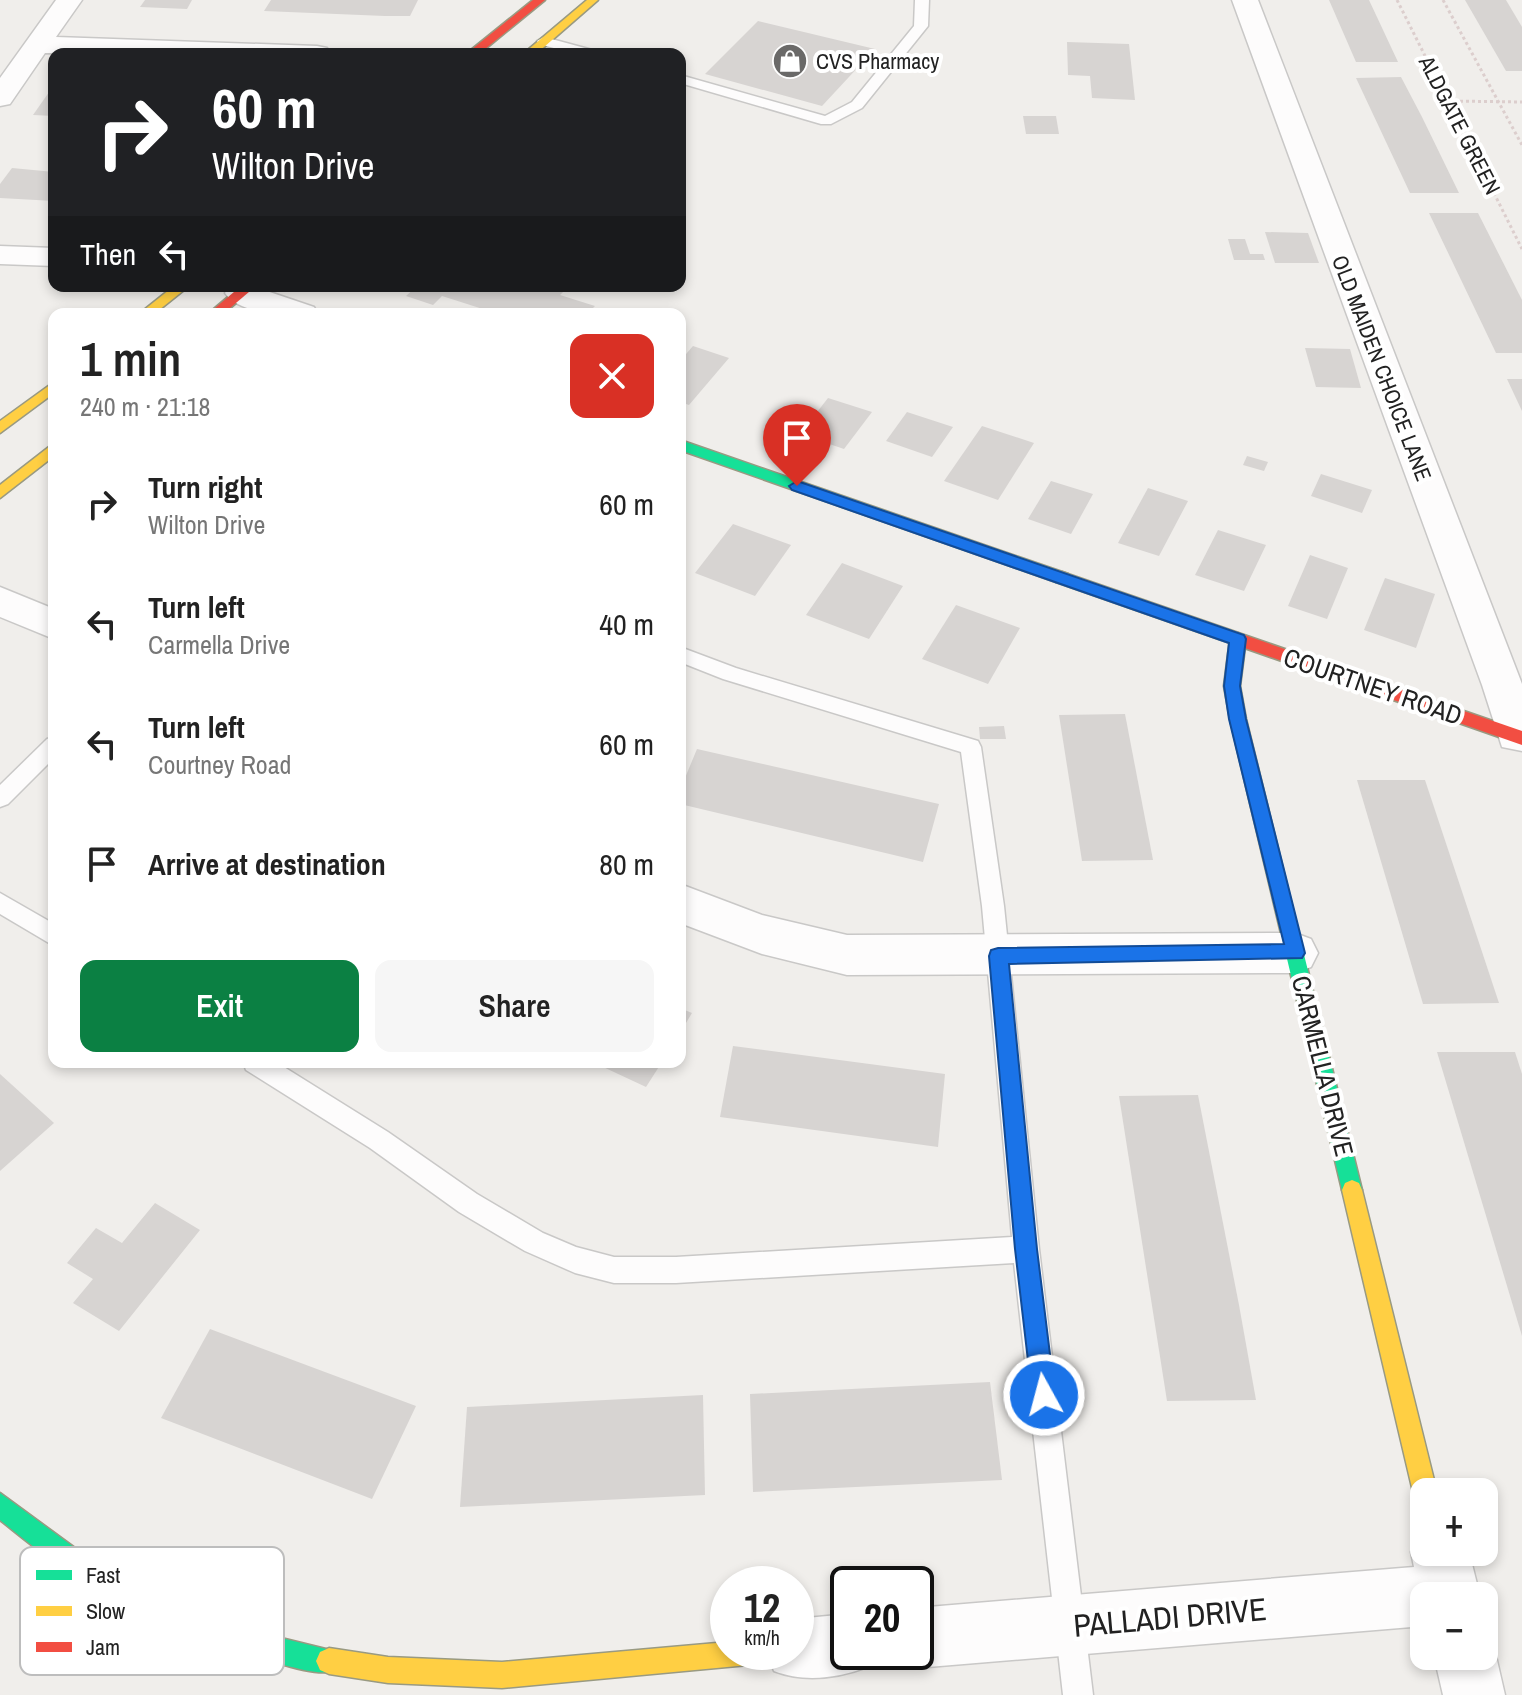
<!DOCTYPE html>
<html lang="en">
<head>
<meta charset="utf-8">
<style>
  :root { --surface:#fff; --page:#f6f6f6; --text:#222; --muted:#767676; --accent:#0b8043 }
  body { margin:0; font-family:"Archivo Narrow",sans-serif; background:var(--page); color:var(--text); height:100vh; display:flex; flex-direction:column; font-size:30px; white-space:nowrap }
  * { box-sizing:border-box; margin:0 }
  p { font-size:26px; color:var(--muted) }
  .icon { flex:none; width:44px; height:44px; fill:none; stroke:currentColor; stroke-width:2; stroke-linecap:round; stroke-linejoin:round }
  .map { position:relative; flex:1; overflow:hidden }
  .sheet { position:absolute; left:48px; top:308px; width:638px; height:760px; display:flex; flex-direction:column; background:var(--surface); border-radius:16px; box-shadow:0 4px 12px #0003 }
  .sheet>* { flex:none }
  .guide { position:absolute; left:48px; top:48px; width:638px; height:244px; border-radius:16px; box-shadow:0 4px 12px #0003; background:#202124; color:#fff; overflow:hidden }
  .buttons { position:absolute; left:1410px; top:1478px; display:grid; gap:16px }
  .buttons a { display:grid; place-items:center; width:88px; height:88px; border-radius:16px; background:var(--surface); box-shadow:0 4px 12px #0003; font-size:40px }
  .speed { position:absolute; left:710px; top:1566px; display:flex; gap:16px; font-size:40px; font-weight:700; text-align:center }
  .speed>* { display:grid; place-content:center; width:104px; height:104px; border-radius:50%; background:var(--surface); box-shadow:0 4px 12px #0003; line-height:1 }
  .speed small { font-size:20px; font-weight:400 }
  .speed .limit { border:4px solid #111; border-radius:12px; background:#fff; color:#111 }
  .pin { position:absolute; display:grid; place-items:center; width:68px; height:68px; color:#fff; margin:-82px -34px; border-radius:50% 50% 50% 0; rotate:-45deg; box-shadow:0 0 8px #0007 }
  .pin .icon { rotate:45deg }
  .me { position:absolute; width:88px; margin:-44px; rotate:353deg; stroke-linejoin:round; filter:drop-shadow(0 0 6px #0008) }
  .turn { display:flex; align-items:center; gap:28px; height:168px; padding:0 32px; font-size:36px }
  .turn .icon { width:104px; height:104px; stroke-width:2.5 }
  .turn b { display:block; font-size:56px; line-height:68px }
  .then { display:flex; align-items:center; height:76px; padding:0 32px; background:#0003; gap:16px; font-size:30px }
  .round { display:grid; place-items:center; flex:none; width:84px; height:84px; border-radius:16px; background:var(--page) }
  .summary { display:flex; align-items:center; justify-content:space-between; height:136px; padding:0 32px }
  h1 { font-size:48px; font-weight:600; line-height:60px }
  .button { display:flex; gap:16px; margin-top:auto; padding:16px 32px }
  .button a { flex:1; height:92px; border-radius:16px; background:var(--accent); color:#fff; font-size:32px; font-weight:600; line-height:92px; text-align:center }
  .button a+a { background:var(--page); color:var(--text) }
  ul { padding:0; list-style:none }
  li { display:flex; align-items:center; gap:24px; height:120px; padding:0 32px }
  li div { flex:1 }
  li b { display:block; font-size:30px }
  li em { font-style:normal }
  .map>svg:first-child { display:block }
</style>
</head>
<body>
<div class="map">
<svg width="1522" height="1695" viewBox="0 0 1522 1695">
  <rect width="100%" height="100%" fill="#f0eeeb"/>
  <!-- building -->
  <g fill="#d7d4d2">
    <polygon points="145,0 192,0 187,9 140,7"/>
    <polygon points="271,0 418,0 410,16 385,16 264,11"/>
    <polygon points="1329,0 1369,0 1398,62 1356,62"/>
    <polygon points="1465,0 1506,0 1522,27 1522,71 1506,71"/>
    <polygon points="758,21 875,49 822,106 705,74"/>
    <polygon points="1067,42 1129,44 1135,100 1092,98 1090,76 1068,75"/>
    <polygon points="1401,77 1422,117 1459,193 1410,193 1356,78"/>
    <polygon points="54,85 54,116 33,115"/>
    <polygon points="1023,116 1056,116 1059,134 1026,134"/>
    <polygon points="12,168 54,172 54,201 0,198 0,184"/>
    <polygon points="1429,213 1478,213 1522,300 1522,353 1496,353"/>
    <polygon points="1265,232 1308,233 1319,263 1275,263"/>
    <polygon points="1228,239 1245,239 1250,254 1263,254 1265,260 1234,260"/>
    <polygon points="417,286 569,286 560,295 595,306 587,314 545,314 534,311 530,314 486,314 489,311 442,296 433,305 406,296"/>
    <polygon points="693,346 729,358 689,405 680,402 680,361"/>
    <polygon points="1305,348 1350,349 1361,388 1316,387"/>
    <polygon points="1507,379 1522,379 1522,411 1514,394"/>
    <polygon points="828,398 872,412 844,449 800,434"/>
    <polygon points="907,412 953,427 932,457 886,441"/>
    <polygon points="982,426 1034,443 998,500 944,481"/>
    <polygon points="1247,456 1268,462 1264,471 1243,465"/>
    <polygon points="1321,474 1372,490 1362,513 1311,496"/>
    <polygon points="1051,481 1093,494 1071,534 1028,519"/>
    <polygon points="1148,488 1188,501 1159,556 1118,543"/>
    <polygon points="733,524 791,545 755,596 695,573"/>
    <polygon points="1218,530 1266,545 1244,591 1195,575"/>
    <polygon points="1310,555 1348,568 1327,619 1288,606"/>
    <polygon points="842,563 903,586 869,639 806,615"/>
    <polygon points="1385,578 1435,594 1416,648 1364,630"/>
    <polygon points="956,605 1020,628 988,684 922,659"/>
    <polygon points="1125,714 1153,860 1082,861 1059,715"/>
    <polygon points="1004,726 1006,739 980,739 979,727"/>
    <polygon points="697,749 939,804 923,862 680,804 680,790"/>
    <polygon points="1357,780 1425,780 1499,1003 1423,1004"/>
    <polygon points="680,1008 692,1013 680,1033"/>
    <polygon points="733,1046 945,1074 938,1147 720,1117"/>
    <polygon points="1437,1052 1515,1052 1522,1074 1522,1336"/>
    <polygon points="604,1062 662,1062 646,1087 601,1066"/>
    <polygon points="0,1074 54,1123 0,1171"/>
    <polygon points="1198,1095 1239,1305 1256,1400 1167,1401 1119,1096"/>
    <polygon points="155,1203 200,1230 119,1331 73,1303 93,1279 67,1263 96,1228 122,1243"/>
    <polygon points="210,1329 416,1406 372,1499 161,1418"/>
    <polygon points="990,1382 1002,1480 753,1492 750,1394"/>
    <polygon points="703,1395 705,1495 460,1507 467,1407"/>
  </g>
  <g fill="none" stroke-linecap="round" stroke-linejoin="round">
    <!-- lane casing -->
    <g stroke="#c9c8c7" stroke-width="3">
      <g id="lane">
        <polygon points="915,0 929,0 928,26 862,108 831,124 821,124 680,83 680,75 825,116 852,102 914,26"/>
        <polygon points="544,37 596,51 598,54 576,54 539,44 537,41"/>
        <polygon points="680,647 736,668 978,741 981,747 1004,906 1039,1249 1093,1695 1063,1695 1014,1263 676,1283 614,1283 575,1273 525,1251 459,1212 370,1148 246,1070 243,1062 276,1062 388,1132 477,1194 543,1233 576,1247 614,1257 676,1257 1012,1237 982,906 961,752 723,679 680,662"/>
        <polygon points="54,737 54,758 8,804 0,807 0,785 47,739"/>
        <polygon points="0,893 54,924 54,946 0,914"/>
      </g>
    </g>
    <!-- street casing -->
    <g stroke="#c9c8c7" stroke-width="3">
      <g id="street">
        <polygon points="56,0 82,0 56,37 317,46 327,48 331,54 45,53 10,104 0,106 0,78"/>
        <polygon points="1232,0 1258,0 1522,684 1522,751 1502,747 1482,685"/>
        <polygon points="0,246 54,248 54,266 0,264"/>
        <path d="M 230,286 L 252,286 L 314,307 L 318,314 C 293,314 241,317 225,293 Z"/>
        <polygon points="0,587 54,609 54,639 0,617"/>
        <polygon points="680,884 762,915 847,935 1295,933 1311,939 1318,953 1311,967 1295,973 847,975 762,954 680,923"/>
        <polygon points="1424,1529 1424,1552 1469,1552 1480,1596 1424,1596 1424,1626 916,1668 895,1659 891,1652 916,1652 916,1608 1414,1567 1411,1552 1419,1531"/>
        <path d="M 848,1614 L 848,1652 L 875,1652 L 870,1666 C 839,1678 805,1683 774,1671 L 767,1652 L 796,1652 L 796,1619 Z"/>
        <polygon points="1484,1633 1496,1656 1505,1695 1443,1695 1434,1656 1484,1656"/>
      </g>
    </g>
    <!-- fast casing -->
    <g stroke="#999a82" stroke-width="3">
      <g id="fast">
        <polygon points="680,440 1068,574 1070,578 1068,582 1056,582 680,450"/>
        <polygon points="1238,633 1246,639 1240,686 1246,719 1362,1190 1359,1197 1352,1200 1345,1197 1342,1190 1230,719 1224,686 1230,639"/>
        <path d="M 0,1493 L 90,1559 L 158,1595 L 237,1627 L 338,1652 L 342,1661 L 338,1670 C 322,1676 300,1669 284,1665 C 211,1647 137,1617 74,1576 C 48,1559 24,1539 0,1520 Z"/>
      </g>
    </g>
    <!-- slow casing -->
    <g stroke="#999a82" stroke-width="3">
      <g id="slow">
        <polygon points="587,0 598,0 536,54 523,54"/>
        <polygon points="174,286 189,286 154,314 139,314"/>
        <polygon points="54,382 54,393 0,433 0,421"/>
        <polygon points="54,443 54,456 0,498 0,485"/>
        <polygon points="1352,1180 1359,1183 1362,1190 1437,1492 1424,1492 1424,1503 1417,1500 1413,1492 1342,1190 1345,1183"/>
        <polygon points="728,1642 728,1652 771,1652 768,1661 759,1664 502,1688 388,1683 329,1674 320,1670 316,1661 320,1652 329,1648 388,1657 502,1662"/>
      </g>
    </g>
    <!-- jam casing -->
    <g stroke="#999a82" stroke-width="3">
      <g id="jam">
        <polygon points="533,0 545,0 479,54 466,54"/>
        <polygon points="241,286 256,286 223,314 208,314"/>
        <polygon points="1062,572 1522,731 1522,745 1056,582 1054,578 1056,574"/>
      </g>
    </g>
    <!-- path -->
    <g stroke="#dccecd" stroke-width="3" stroke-dasharray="3 3" stroke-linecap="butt">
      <polyline points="1397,0 1522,249"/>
      <polyline points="1443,0 1522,145"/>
      <polyline points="1448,101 1522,102"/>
    </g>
    <!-- lane -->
    <use href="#lane" fill="#fdfcfc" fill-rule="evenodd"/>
    <!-- street -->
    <use href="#street" fill="#fdfcfc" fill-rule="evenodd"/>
    <!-- fast -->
    <use href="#fast" fill="#16e098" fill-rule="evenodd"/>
    <!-- slow -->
    <use href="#slow" fill="#ffcf43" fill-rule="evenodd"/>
    <!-- jam -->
    <use href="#jam" fill="#f24e42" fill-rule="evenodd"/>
  </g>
  <!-- route -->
  <polygon fill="#1a73e8" stroke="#114b97" stroke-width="2" points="797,481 1244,635 1246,639 1240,686 1246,719 1305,953 1302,958 1009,964 1037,1249 1055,1395 1052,1404 1044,1407 1035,1404 1032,1395 1015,1249 989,956 991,950 998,948 1284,944 1229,719 1224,686 1229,643 792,490 789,486"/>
  <!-- icons -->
  <defs>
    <g id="shop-disc" transform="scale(1.8)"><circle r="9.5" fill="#6a6968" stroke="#fff"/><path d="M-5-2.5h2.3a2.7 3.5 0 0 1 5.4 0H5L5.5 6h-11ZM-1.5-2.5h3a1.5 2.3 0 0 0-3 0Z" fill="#fff"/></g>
  </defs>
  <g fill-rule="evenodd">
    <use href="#shop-disc" x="790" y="61"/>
  </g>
  <g text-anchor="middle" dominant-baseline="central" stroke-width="8" stroke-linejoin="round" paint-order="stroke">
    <!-- far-poi labels -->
    <g font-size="22" fill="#222" stroke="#fff" text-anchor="start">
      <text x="816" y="61">CVS Pharmacy</text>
    </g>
    <!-- far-street labels -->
    <g font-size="22" fill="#222" stroke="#fff">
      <text transform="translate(1460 125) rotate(63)">ALDGATE GREEN</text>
      <text transform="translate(1382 368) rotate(69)">OLD MAIDEN CHOICE LANE</text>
    </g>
    <!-- street labels -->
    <g font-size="26" fill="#222" stroke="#fff">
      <text transform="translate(1373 686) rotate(19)">COURTNEY ROAD</text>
      <text transform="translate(1323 1066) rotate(76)">CARMELLA DRIVE</text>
    </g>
    <!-- near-street labels -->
    <g font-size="32" fill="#222" stroke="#fff">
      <text transform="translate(1170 1617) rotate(-5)">PALLADI DRIVE</text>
    </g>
  </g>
  <!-- legend -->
  <rect x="20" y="1547" width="264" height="128" rx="12" fill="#fff" stroke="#bdbdbd" stroke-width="2"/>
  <rect x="36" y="1570" width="36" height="10" fill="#16e098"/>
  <rect x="36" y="1606" width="36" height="10" fill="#ffcf43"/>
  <rect x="36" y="1642" width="36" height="10" fill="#f24e42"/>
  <g font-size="22" fill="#222">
    <text x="86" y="1583">Fast</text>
    <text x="86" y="1619">Slow</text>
    <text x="86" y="1655">Jam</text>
  </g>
</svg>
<div class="buttons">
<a>+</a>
<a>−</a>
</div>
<div class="speed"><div>12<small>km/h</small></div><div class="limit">20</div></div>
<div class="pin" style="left:797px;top:486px;background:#d93025"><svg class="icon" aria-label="arrive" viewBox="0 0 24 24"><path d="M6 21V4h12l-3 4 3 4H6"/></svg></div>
<svg class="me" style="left:1044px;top:1395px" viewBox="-20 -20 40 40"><circle r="17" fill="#1a73e8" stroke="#fff" stroke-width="3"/><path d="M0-11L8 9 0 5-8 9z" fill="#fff"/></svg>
<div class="guide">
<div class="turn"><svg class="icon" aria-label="right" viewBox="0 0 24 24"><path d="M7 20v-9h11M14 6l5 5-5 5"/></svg><div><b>60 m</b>Wilton Drive</div></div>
<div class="then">Then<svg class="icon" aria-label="left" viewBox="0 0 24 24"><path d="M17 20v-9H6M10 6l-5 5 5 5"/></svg></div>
</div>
<section class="sheet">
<div class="summary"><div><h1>1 min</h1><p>240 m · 21:18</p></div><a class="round" style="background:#d93025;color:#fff"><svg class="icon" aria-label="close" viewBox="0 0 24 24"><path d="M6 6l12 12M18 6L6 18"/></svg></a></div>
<ul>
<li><svg class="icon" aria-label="right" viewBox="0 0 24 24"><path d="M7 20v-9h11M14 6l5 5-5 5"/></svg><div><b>Turn right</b><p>Wilton Drive</p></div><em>60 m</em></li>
<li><svg class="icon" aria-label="left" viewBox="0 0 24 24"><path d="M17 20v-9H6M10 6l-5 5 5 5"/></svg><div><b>Turn left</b><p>Carmella Drive</p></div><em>40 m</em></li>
<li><svg class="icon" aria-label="left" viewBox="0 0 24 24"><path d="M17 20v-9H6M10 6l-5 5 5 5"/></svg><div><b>Turn left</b><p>Courtney Road</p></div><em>60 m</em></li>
<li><svg class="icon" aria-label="arrive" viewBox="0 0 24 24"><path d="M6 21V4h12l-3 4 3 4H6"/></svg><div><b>Arrive at destination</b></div><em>80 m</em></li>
</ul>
<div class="button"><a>Exit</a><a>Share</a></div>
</section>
</div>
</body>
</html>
